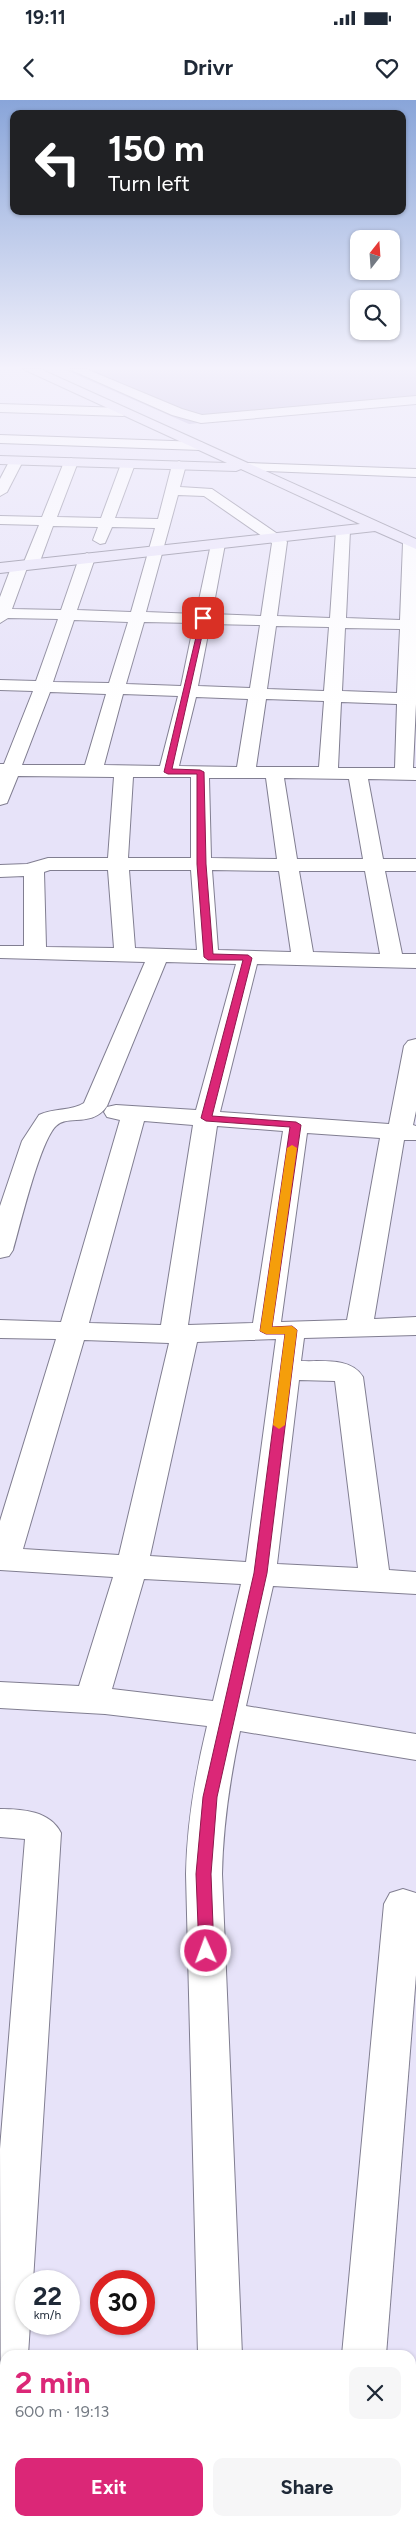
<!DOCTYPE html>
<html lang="en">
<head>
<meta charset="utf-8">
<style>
  :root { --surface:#fff; --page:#f6f6f7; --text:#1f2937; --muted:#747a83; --accent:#db2777 }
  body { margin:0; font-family:Figtree,sans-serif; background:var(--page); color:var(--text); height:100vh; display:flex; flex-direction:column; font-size:19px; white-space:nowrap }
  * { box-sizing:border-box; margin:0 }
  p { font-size:16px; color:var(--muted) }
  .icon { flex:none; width:28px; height:28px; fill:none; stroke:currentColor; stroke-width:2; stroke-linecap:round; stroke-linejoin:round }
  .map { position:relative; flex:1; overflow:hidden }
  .details { position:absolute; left:0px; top:2250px; width:416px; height:176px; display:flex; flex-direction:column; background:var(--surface); border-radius:15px 15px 0 0; box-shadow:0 1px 4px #0004 }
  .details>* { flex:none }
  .hud { position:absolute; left:10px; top:10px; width:396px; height:105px; border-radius:10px; box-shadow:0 1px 4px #0004; background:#202124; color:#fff; overflow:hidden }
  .needle { width:32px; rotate:17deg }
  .controls { position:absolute; left:350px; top:130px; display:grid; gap:10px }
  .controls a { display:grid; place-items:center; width:50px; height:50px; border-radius:10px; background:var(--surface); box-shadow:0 1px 4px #0004; font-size:25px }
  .speed { position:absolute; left:15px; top:2170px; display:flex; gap:10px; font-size:25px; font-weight:700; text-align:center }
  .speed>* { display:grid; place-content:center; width:65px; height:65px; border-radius:50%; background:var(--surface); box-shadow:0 1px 4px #0004; line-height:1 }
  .speed small { font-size:12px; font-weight:400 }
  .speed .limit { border:8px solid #d22; background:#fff; color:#111 }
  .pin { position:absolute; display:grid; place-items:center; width:42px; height:42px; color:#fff; margin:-21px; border-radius:10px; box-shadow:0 2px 8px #0006 }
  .me { position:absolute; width:55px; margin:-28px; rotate:358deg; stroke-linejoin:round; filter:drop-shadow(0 0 4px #0008) }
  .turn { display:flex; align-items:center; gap:18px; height:105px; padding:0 15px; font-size:22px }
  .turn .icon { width:65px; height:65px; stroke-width:2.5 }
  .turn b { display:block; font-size:35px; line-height:42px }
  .round { display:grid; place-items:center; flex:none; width:52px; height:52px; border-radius:10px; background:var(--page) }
  .summary { display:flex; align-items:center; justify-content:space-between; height:85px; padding:0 15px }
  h1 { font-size:30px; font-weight:700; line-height:38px; color:var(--accent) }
  .primary-button { display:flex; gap:10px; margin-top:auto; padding:10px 15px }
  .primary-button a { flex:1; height:58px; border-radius:10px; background:var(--accent); color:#fff; font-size:20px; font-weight:700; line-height:58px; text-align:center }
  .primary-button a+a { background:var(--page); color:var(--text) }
  .status { display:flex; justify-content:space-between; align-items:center; height:35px; padding:0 25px; background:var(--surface); direction:ltr }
  .status svg { height:14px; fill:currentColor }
  header { display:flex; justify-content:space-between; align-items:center; height:65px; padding:0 15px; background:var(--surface); font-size:22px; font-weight:700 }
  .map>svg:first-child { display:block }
</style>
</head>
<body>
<div class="status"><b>19:11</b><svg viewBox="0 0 49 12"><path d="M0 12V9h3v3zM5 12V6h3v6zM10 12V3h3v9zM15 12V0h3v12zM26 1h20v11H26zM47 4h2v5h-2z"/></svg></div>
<header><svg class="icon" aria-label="back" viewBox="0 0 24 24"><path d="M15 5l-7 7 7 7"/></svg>Drivr<svg class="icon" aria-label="heart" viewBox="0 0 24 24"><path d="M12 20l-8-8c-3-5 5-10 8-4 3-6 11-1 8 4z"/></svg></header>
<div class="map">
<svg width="416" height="2426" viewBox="0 0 416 2426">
  <rect width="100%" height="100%" fill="#e7e3f9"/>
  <!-- green -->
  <polygon fill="#b7afd7" points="63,269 416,269 416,303 189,324"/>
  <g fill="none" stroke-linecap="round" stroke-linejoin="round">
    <!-- street casing -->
    <g stroke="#817e91" stroke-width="2">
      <g id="street">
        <polygon points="69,269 86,269 182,309 202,315 416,296 416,304 201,323 172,315"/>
        <polygon points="0,304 123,308 129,312 123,316 0,312"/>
        <polygon points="0,335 201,342 208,346 201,350 0,343"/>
        <polygon points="16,357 23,361 7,392 0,396 0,379 11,358"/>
        <path d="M 71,358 L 78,362 L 57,417 L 101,418 L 121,364 L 128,360 L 135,364 L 115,418 L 158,419 L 172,365 L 179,361 L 186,365 L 180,387 L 212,389 L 285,439 L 287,442 L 277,516 L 330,518 L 336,430 L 343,426 L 350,430 L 346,518 L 400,520 L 403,443 L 410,439 L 416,441 L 416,604 L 413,668 L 416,668 L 416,680 L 368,679 L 383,759 L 416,759 L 416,771 L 385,771 L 402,854 L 416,854 L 416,868 L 257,864 L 220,1012 L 389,1024 L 404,946 L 408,941 L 416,939 L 416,1011 L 413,1025 L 416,1026 L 416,1040 L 404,1040 L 374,1219 L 416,1217 L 416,1235 L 304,1238 L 301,1261 C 322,1262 351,1257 363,1277 L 389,1470 L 416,1472 L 416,1494 L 273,1486 L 246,1606 L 416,1634 L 416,1660 L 240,1631 C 230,1679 223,1725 222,1774 L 242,2255 L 198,2255 L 186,1774 C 187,1723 195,1676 207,1626 L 105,1614 L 0,1608 L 0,1582 L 79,1586 L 113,1477 L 0,1470 L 0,1421 L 56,1239 L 0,1238 L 0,1220 L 61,1222 L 120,1020 L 107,1017 L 104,1012 L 107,1007 L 116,1005 L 196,1010 L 236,864 L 166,862 L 107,1006 C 92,1028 68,1014 56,1026 C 40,1041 20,1126 13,1150 L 9,1156 L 0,1158 L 0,1106 L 22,1041 L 39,1015 C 53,1008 72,1011 84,1003 L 145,862 L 0,858 L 0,846 L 24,846 L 24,776 L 0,777 L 0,765 L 27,764 L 48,758 L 108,758 L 114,677 L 18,676 L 7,703 L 0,705 L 0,664 L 4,664 L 33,591 L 0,590 L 0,580 L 36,581 L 58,519 L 8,518 L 0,523 L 0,497 L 12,465 L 15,462 L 24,462 L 39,425 L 0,424 L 0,416 L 42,417 L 64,362 ZM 178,395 L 204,396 L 272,443 L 261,516 L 212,514 L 225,444 L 218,440 L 211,444 L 196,514 L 146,512 ZM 53,426 L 98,427 L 93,440 L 100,444 L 105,443 L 112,427 L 155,428 L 131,512 L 77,510 L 95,458 L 87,453 L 79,458 L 61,510 L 12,509 L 27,468 L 36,467 L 39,464 ZM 74,520 L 128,522 L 109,583 L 53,582 ZM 144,522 L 194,523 L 181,586 L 126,584 ZM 210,524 L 260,525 L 250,588 L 198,586 ZM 276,526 L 329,527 L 324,591 L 267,589 ZM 345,528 L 400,529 L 397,593 L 342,591 ZM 50,592 L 106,594 L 85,665 L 22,665 ZM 123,594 L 178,596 L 160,666 L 104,665 ZM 196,597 L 248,599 L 237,667 L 179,666 ZM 266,599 L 324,601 L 319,667 L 256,667 ZM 341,602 L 397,604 L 395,668 L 338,668 ZM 133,677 L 191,677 L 191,758 L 128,758 ZM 209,678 L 266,678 L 277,759 L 211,758 ZM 284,678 L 349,679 L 363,759 L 297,759 ZM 50,770 L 108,770 L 114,848 L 46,847 L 44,772 ZM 129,770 L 191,770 L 197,850 L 135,848 ZM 212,770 L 279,771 L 291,852 L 218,850 ZM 299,771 L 365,771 L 380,854 L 313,852 ZM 144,1021 L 193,1025 L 161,1225 L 89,1223 ZM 217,1026 L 283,1031 L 253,1223 L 188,1225 ZM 307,1033 L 380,1038 L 347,1220 L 281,1222 ZM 276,1239 L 246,1462 L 150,1456 L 197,1242 ZM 84,1240 L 169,1243 L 119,1455 L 23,1449 ZM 299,1280 L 335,1281 L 358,1468 L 277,1464 ZM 144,1479 L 241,1484 L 213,1601 L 112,1589 Z"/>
        <polygon points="248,363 416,369 416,377 243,370 241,367 243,364"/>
        <path d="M 0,1709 C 23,1709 50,1711 61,1733 L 33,2181 L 26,2181 L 26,2224 L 30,2224 L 28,2255 L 5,2255 L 5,2341 L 1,2343 L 0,2049 L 25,1739 L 0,1737 Z"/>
        <polygon points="403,1789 416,1793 416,1875 386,2255 342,2255 384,1804 390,1793"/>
        <polygon points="411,2308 416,2309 416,2355 411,2354"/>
        <rect x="133" y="2421" width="48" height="5"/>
        <rect x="328" y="2421" width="48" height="5"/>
      </g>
    </g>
    <!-- secondary casing -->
    <g stroke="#817e91" stroke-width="2">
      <polygon id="secondary" points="23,269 40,269 416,439 416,449 375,431 0,473 0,463 360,424 241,369 236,371 0,364 0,356 227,363"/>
    </g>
    <!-- street -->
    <use href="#street" fill="#fff" fill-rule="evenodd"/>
    <!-- secondary -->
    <use href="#secondary" fill="#eae5fa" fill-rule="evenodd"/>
  </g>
  <!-- sky -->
  <linearGradient id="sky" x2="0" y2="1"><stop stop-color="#89a5d9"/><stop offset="0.44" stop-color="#f4f2fc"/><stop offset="1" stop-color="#f4f2fc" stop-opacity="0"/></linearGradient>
  <rect width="416" height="609" fill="url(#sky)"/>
  <!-- route -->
  <polygon fill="#db2777" stroke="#8e194d" points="201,516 206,518 172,669 200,670 204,672 206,764 213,854 248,855 252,858 212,1016 296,1022 301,1025 272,1227 292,1226 297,1230 267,1473 217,1697 211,1774 214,1851 212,1856 206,1858 201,1856 199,1851 196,1774 203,1697 254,1473 285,1234 266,1234 260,1231 290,1027 206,1021 201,1018 243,860 208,860 204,857 197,764 197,674 168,674 164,672"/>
  <!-- slow -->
  <polygon fill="#f59e0b" points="292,1045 297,1048 272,1227 292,1226 297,1230 285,1325 279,1329 273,1325 285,1234 266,1234 260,1231 287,1048"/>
</svg>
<div class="controls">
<a><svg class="needle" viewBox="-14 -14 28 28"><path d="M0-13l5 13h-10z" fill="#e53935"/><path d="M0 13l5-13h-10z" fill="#747a83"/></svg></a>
<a><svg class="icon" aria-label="search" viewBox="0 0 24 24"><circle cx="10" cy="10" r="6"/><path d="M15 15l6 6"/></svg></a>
</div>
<div class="speed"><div>22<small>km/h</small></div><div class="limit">30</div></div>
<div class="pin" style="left:203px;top:518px;background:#d93025"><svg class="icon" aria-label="arrive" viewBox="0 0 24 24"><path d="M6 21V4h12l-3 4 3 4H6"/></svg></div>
<svg class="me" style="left:206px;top:1851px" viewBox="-20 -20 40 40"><circle r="17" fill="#db2777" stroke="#fff" stroke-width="3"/><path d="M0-11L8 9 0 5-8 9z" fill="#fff"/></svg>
<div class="hud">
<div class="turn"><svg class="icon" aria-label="left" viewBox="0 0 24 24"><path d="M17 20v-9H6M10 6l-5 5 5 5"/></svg><div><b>150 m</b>Turn left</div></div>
</div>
<section class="details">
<div class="summary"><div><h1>2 min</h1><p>600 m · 19:13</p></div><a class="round"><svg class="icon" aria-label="close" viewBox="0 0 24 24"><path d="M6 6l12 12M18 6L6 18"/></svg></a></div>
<div class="primary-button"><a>Exit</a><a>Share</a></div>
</section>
</div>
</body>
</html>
